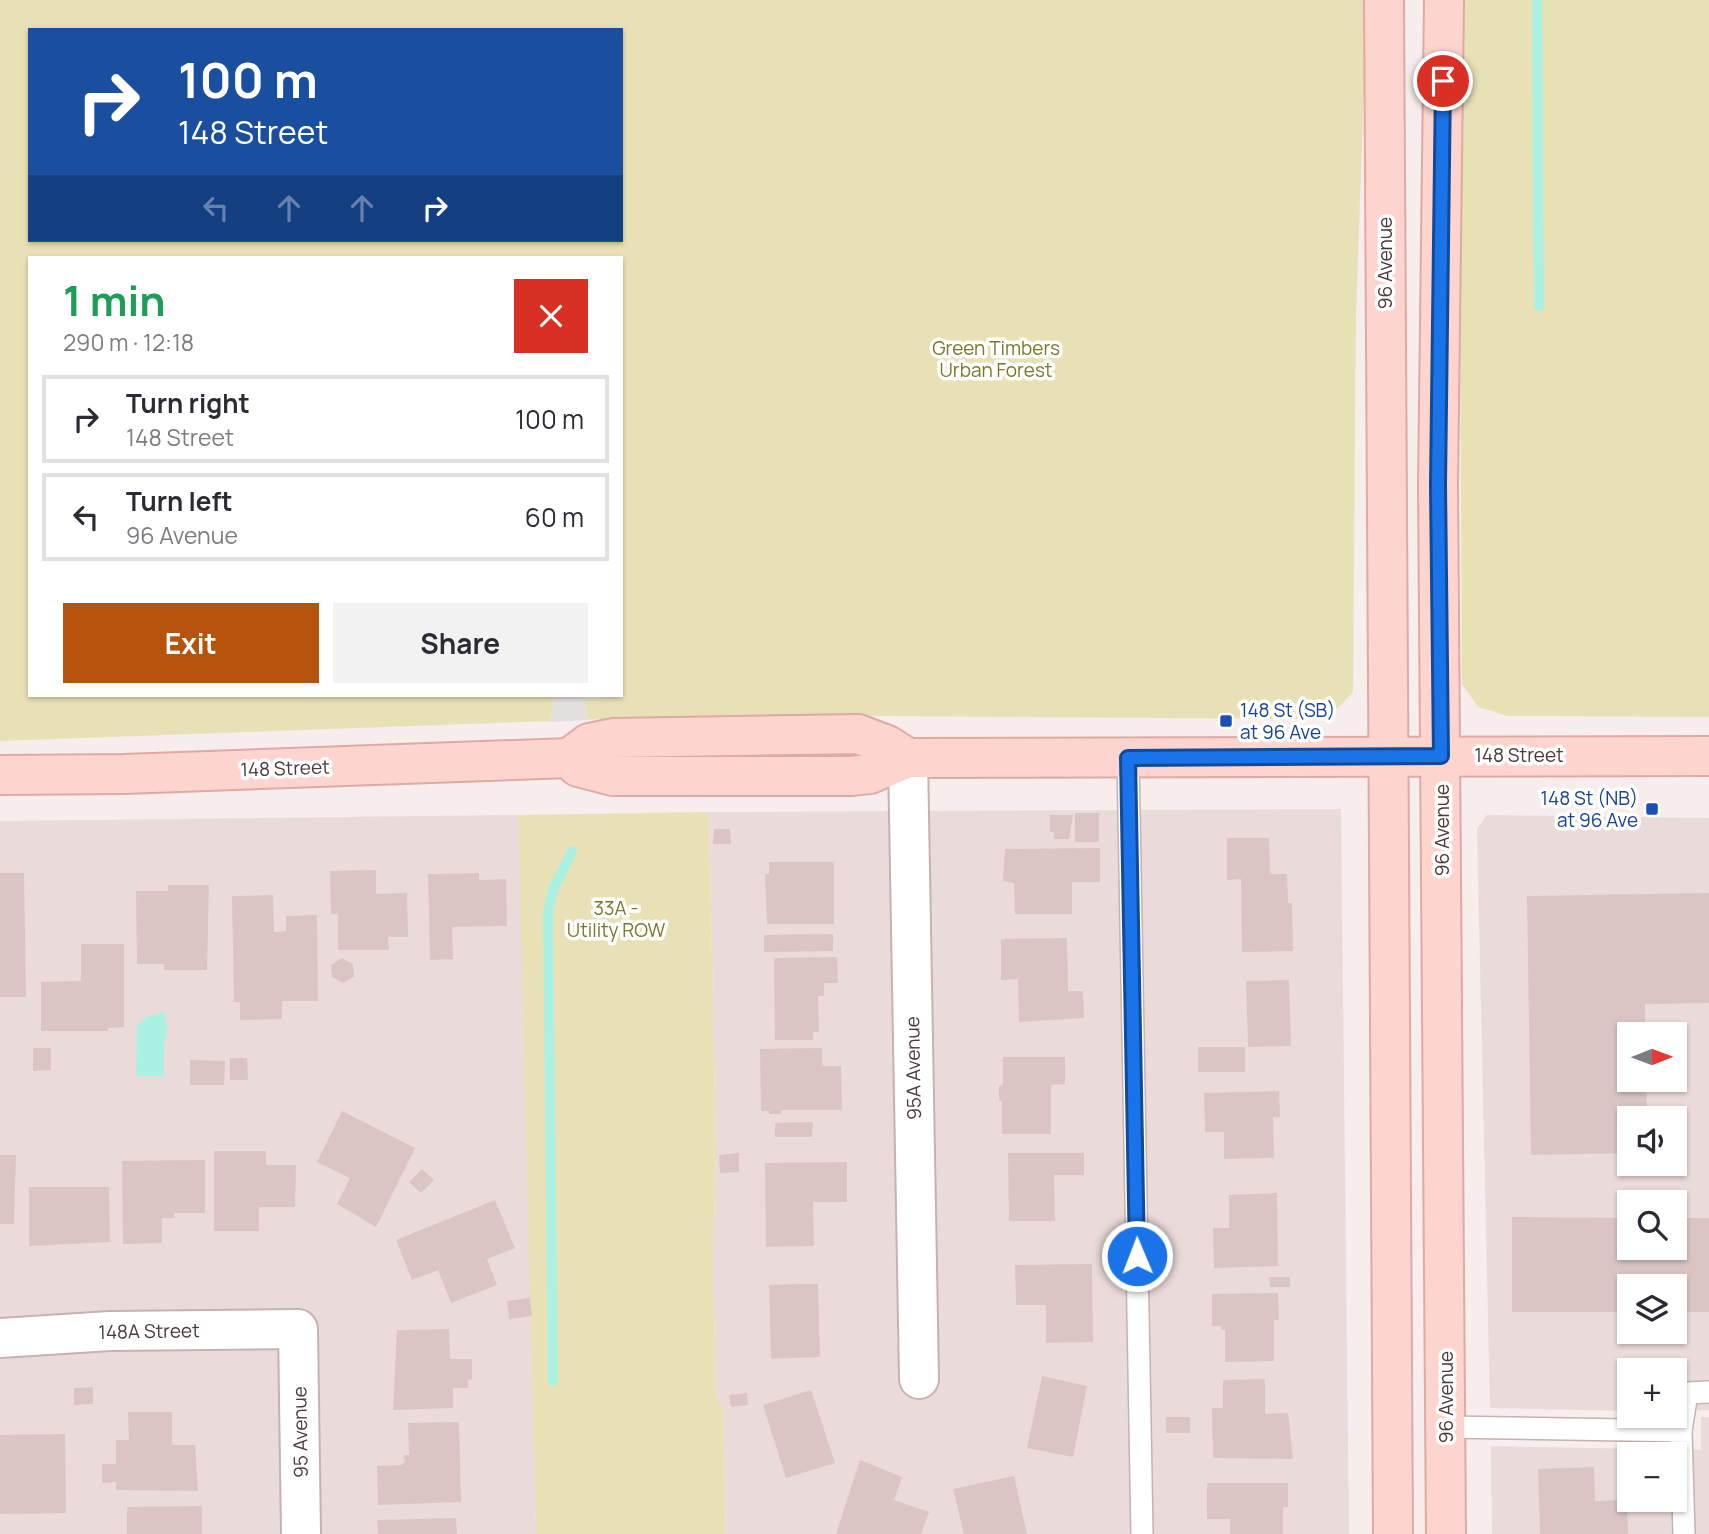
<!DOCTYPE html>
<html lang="en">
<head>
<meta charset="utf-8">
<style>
  :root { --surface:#fff; --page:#f2f2f3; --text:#2b2b33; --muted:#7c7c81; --line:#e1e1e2; --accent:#b45309 }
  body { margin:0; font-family:Manrope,sans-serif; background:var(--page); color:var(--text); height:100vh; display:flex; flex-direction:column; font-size:26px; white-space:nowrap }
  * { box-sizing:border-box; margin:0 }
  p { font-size:23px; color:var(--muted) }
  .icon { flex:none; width:38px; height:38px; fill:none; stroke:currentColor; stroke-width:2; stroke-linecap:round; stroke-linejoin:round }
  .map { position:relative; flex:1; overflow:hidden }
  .side { position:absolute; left:28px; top:256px; width:595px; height:441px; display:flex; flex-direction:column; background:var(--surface); border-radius:0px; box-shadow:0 2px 5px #0004 }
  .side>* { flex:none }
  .banner { position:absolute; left:28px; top:28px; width:595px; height:214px; border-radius:0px; box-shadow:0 2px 5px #0004; background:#1a4fa0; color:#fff; overflow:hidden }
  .needle { width:46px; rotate:89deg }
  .controls { position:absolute; left:1617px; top:1022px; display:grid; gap:14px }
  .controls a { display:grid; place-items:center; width:70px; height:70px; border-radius:0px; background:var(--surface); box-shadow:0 2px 5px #0004; font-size:35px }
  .pin { position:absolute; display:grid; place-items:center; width:60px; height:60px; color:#fff; margin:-30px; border:4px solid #fff; border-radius:50%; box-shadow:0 2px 7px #0007 }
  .me { position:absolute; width:77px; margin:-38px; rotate:359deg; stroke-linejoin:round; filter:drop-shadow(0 0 5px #0008) }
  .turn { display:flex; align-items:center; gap:24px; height:147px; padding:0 35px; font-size:32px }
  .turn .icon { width:91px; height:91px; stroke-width:2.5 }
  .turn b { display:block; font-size:49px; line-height:60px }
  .lanes { display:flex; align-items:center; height:66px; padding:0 35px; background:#0003; justify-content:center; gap:35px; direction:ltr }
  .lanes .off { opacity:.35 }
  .round { display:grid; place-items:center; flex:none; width:74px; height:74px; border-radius:0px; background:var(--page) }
  .overview { display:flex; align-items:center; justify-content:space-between; height:119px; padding:0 35px }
  h1 { font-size:42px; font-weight:700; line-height:52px; color:#1e9e55 }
  .primary-button { display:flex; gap:14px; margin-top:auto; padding:14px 35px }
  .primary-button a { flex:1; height:80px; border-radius:0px; background:var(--accent); color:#fff; font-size:28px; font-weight:700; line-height:80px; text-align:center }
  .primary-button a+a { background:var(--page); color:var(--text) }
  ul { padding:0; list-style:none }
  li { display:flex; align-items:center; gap:21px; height:88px; margin:0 14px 10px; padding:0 21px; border:4px solid var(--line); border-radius:0px }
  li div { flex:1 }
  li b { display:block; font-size:26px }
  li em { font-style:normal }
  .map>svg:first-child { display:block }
</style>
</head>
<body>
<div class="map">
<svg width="1709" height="1534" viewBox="0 0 1709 1534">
  <rect width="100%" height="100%" fill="#f6edec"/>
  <!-- residential -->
  <g fill="#eadbda" fill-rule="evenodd">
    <polygon points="1341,809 1349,1534 726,1534 723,1407 716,1397 713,1264 716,1152 709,812"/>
    <polygon points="518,815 528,1089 536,1534 0,1534 0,821"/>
    <path d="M 1487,815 L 1709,818 L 1709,1410 L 1675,1411 L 1675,1370 L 1629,1370 L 1629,1411 L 1490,1408 L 1477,829 ZM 1629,1034 L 1675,1034 L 1675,1080 L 1629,1080 ZM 1629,1118 L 1675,1118 L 1675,1164 L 1629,1164 ZM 1629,1202 L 1675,1202 L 1675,1248 L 1629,1248 ZM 1629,1286 L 1675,1286 L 1675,1332 L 1629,1332 Z"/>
    <path d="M 1701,1417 L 1709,1417 L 1709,1534 L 1492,1534 L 1491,1446 L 1701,1450 ZM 1629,1454 L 1675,1454 L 1675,1500 L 1629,1500 Z"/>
  </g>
  <!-- green -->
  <g fill="#e9e1b6" fill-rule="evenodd">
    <path d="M 0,0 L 1367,0 L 1356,315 L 1353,692 L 1338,708 L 1313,719 L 715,715 L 0,741 ZM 30,30 L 621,30 L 621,240 L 30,240 ZM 30,257 L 621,257 L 621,695 L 30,695 Z"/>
    <polygon points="1458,0 1709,0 1709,717 1508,716 1478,707 1462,684"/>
    <polygon points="709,812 716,1152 713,1264 716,1397 723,1407 726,1534 536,1534 518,815"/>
  </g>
  <!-- parking -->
  <polygon fill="#e5e0e0" points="519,695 615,695 615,698 583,699 588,720 550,722 553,696"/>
  <!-- water -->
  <polygon fill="#aaf1e2" points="163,1012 167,1016 165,1021 168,1028 164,1044 164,1076 136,1076 137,1026 146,1017"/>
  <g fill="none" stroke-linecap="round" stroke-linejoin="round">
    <!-- stream -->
    <g stroke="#aaf1e2" stroke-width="10">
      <polyline points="1537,0 1539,306"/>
      <polyline points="553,1381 548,911 553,890 572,851"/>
    </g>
  </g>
  <!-- building -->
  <g fill="#dbc4c4">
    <rect x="1075" y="813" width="24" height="29"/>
    <polygon points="1050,815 1073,815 1069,839 1054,839 1054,832 1050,832"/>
    <polygon points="714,829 730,829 731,844 713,844"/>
    <polygon points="1227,838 1269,838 1270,874 1287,874 1288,903 1292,903 1293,951 1242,952 1241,879 1227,880"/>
    <polygon points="1100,848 1100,882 1072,882 1072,914 1015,914 1014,883 1003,881 1005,849"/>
    <polygon points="769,862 834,862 834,924 767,924 765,874 769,874"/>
    <polygon points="376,870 376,894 407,893 408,937 388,937 389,950 338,950 338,914 331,914 330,871"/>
    <polygon points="0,873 24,873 26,997 0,997"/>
    <polygon points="479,873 479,880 506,879 507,926 452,927 453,959 430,960 428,874"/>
    <polygon points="168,885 209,885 207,970 164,970 164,964 137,964 136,891 168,891"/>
    <polygon points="1709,893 1709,1003 1645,1004 1645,1034 1629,1034 1629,1080 1646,1080 1647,1118 1629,1118 1629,1153 1531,1155 1527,896"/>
    <polygon points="273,895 274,932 286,931 286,916 317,915 318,1001 282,1001 282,1019 240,1020 240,1002 234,1002 232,896"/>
    <polygon points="833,934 833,951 764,952 764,935"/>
    <polygon points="1067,938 1068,991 1083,991 1084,1018 1019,1022 1018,979 1001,980 1001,939"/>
    <polygon points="81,944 124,944 124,1027 108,1028 108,1031 41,1031 41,982 81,981"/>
    <polygon points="837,957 838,983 824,983 824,996 818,996 819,1032 813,1032 813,1040 775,1040 774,958"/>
    <polygon points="342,958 353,964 354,977 343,983 332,977 331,965"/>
    <polygon points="1289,980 1291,1046 1248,1047 1246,981"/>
    <rect x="1198" y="1047" width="47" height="25"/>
    <polygon points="33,1048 51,1048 51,1070 33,1071"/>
    <polygon points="822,1048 822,1066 841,1066 842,1110 781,1110 781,1114 769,1114 769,1111 761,1111 760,1049"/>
    <polygon points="1003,1057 1065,1057 1065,1084 1051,1085 1051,1134 1002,1134 1002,1101 999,1101 999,1086 1003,1085"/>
    <polygon points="230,1058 247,1058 248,1080 230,1080"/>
    <polygon points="190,1060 225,1061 224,1085 190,1085"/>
    <polygon points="1279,1091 1280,1117 1273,1117 1274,1158 1224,1159 1224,1132 1205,1132 1204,1093"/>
    <polygon points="342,1111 415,1148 376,1227 337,1204 350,1178 317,1162"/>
    <polygon points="813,1122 812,1137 775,1137 775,1123"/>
    <polygon points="214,1151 266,1151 266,1165 296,1165 295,1207 259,1207 259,1231 214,1231"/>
    <polygon points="739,1153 739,1172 720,1173 719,1155"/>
    <polygon points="1008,1153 1084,1153 1084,1175 1054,1175 1055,1221 1009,1221"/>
    <polygon points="0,1155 16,1155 14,1224 0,1224"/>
    <polygon points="205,1160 205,1213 174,1213 174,1218 162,1218 162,1243 123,1244 122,1161"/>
    <polygon points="847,1162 847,1202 813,1202 814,1246 766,1247 765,1163"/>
    <polygon points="422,1169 434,1180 421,1193 409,1182"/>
    <polygon points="29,1187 109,1187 110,1242 29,1246"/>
    <polygon points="1277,1193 1278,1266 1214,1268 1213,1228 1229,1228 1229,1195"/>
    <polygon points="495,1200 515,1248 487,1259 497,1285 451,1303 438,1270 412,1280 396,1240"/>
    <polygon points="1512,1217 1629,1218 1629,1248 1675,1248 1675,1218 1709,1218 1709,1312 1675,1312 1675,1286 1629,1286 1629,1312 1512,1312"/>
    <polygon points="1092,1264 1093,1342 1046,1343 1046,1305 1016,1305 1015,1265"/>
    <polygon points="1269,1277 1290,1277 1290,1287 1270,1287"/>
    <polygon points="800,1284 818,1284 820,1357 771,1359 769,1285"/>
    <polygon points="1278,1293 1279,1320 1274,1320 1274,1361 1225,1362 1225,1330 1221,1330 1221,1326 1212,1326 1212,1294"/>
    <polygon points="530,1298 532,1316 509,1319 507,1301"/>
    <polygon points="449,1329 450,1359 472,1359 472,1379 468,1380 468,1388 453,1388 453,1408 393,1410 397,1330"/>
    <polygon points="1042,1376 1087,1386 1073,1457 1027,1448"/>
    <polygon points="1265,1379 1265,1414 1288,1413 1293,1459 1213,1458 1212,1408 1223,1408 1223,1380"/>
    <polygon points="93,1387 93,1404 74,1405 74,1388"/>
    <polygon points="811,1390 835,1463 786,1478 763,1405"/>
    <polygon points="747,1393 748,1405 731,1407 729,1395"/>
    <polygon points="128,1412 172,1412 172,1445 195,1445 198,1491 116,1490 116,1482 102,1483 102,1464 116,1464 116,1440 129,1440"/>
    <rect x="1166" y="1417" width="24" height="16"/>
    <polygon points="459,1422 461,1502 378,1505 377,1466 401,1465 405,1462 404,1455 409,1455 408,1423"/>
    <polygon points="65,1434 66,1513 0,1514 0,1435"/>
    <polygon points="860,1460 902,1477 894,1500 929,1512 921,1534 836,1534"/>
    <polygon points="1594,1467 1595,1501 1627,1500 1628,1534 1540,1534 1538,1469"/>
    <polygon points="1014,1476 1027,1534 964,1534 953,1489"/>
    <polygon points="1207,1483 1288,1483 1288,1507 1283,1507 1283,1534 1230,1534 1230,1519 1207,1519"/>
    <polygon points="202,1506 202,1534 127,1534 127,1507"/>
    <polygon points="456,1518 457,1534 378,1534 377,1520"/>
  </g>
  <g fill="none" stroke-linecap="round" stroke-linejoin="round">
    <!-- service casing -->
    <g stroke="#c5b2b1" stroke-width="24">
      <g id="service">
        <polyline points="1128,758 1142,1534"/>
        <polyline points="1446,1427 1681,1431 1684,1534"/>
        <polyline points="1681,1431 1687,1393 1709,1392"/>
      </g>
    </g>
    <!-- minor casing -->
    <g stroke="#c5b2b1" stroke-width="42">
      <g id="minor">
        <polyline points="908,758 919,1379"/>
        <polyline points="0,1338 110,1331 298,1329 301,1534"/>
      </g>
    </g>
    <!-- secondary casing -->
    <g stroke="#deaaa3" stroke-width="42">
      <g id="secondary">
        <polyline points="1384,0 1393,1534"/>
        <polyline points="1444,0 1438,485 1446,1534"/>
        <polyline points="569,758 578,767 613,776 852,776 870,774 908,758 1709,756"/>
        <polyline points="0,775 124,774 569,758 589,743 613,738 858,734 887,745 908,758"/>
      </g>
    </g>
    <!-- service -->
    <use href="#service" stroke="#fff" stroke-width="21"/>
    <!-- minor -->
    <use href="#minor" stroke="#fff" stroke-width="38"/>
    <!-- secondary -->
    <use href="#secondary" stroke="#fed4ce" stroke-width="38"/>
  </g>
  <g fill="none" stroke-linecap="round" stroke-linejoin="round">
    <!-- route casing -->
    <g stroke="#114b97" stroke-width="18">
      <polyline id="route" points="1137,1256 1128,758 1441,756 1438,485 1443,81"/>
    </g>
    <!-- route -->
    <use href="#route" stroke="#1a73e8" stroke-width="12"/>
  </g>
  <!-- markers -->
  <g fill="#1a4fb4" stroke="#fff" stroke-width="2.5">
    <rect x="1219" y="714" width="14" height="14" rx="3.5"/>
    <rect x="1645" y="802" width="14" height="14" rx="3.5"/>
  </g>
  <g text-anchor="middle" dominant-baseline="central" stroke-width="7" stroke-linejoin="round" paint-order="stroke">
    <!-- street labels -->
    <g font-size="19" fill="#4b3939" stroke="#fff">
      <text transform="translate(1385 263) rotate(-90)">96 Avenue</text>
      <text x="1519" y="755">148 Street</text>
      <text transform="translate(285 768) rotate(-2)">148 Street</text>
      <text transform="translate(1442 830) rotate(-90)">96 Avenue</text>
      <text transform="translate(913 1068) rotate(-91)">95A Avenue</text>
      <text transform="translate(149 1331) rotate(-1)">148A Street</text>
      <text transform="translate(1446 1397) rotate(-90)">96 Avenue</text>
      <text transform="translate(300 1432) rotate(-91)">95 Avenue</text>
    </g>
    <!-- park labels -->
    <g font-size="19" fill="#78782a" stroke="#fff">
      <text x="996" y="348">Green Timbers<tspan x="996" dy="22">Urban Forest</tspan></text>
      <text x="616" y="908">33A -<tspan x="616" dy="22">Utility ROW</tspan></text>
    </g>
    <!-- transit labels -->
    <g font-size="19" fill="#164399" stroke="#fff" text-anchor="start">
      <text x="1240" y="710">148 St (SB)<tspan x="1240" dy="22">at 96 Ave</tspan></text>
      <text x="1638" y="798" text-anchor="end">148 St (NB)<tspan x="1638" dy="22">at 96 Ave</tspan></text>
    </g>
  </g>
</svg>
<div class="controls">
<a><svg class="needle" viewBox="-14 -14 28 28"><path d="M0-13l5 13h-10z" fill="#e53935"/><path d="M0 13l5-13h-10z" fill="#7c7c81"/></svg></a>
<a><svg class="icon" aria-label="sound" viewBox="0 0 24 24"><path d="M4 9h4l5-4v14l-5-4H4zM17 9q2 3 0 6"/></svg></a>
<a><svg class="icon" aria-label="search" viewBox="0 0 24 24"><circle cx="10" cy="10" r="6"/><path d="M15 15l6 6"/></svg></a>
<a><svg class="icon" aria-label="layers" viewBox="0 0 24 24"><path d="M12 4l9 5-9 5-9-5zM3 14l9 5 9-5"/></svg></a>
<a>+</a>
<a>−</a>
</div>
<div class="pin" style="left:1443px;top:81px;background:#d93025"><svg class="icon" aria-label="arrive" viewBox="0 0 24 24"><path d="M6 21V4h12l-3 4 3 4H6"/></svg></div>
<svg class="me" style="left:1137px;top:1256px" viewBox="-20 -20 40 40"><circle r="17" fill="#1a73e8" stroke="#fff" stroke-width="3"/><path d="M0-11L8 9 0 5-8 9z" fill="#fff"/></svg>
<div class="banner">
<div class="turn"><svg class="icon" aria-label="right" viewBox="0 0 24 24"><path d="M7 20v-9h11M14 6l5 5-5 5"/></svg><div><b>100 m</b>148 Street</div></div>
<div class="lanes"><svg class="icon off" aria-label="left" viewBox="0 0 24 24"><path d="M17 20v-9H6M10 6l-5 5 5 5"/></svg><svg class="icon off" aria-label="ahead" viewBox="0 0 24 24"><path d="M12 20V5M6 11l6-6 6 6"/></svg><svg class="icon off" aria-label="ahead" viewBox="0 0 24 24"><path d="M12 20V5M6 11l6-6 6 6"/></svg><svg class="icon" aria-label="right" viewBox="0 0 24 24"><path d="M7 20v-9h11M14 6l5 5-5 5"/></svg></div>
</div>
<section class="side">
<div class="overview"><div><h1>1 min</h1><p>290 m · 12:18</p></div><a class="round" style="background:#d93025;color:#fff"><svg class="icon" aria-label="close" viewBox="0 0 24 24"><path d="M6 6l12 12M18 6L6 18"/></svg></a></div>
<ul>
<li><svg class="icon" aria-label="right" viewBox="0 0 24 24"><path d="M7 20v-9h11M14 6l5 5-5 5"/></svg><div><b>Turn right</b><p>148 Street</p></div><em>100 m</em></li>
<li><svg class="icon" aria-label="left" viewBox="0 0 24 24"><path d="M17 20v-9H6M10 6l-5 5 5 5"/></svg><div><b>Turn left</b><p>96 Avenue</p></div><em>60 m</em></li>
</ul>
<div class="primary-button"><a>Exit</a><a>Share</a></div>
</section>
</div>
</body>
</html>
